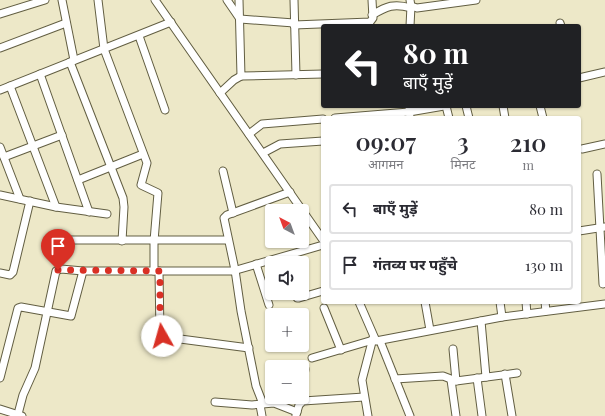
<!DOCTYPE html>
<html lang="hi">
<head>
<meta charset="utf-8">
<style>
  :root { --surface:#fff; --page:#f7f7f7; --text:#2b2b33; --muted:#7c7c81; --line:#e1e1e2 }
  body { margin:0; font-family:"Playfair Display","Noto Sans Devanagari",serif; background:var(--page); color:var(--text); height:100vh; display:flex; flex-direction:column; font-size:15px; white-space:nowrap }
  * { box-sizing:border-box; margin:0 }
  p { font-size:13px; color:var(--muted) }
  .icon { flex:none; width:22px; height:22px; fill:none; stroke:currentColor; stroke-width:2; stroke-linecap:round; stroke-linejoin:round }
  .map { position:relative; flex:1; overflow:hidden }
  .panel { position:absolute; left:321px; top:116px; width:260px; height:188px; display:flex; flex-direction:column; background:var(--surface); border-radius:4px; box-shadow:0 1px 3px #0004 }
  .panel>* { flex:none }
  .banner { position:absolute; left:321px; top:24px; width:260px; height:84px; border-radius:4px; box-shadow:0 1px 3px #0004; background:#202124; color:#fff; overflow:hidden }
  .needle { width:26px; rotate:319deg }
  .fabs { position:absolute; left:265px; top:204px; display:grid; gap:8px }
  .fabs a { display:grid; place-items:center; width:44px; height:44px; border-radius:4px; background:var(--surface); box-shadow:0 1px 3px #0004; font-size:20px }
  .pin { position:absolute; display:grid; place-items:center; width:34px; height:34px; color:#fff; margin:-41px -17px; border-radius:50% 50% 50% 0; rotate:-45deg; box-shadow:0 0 4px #0007 }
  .pin .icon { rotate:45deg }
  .me { position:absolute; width:44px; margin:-22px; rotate:353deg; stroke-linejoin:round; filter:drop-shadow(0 0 3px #0008) }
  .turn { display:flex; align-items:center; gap:14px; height:84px; padding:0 16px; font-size:18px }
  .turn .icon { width:52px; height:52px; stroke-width:2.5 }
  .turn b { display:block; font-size:28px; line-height:34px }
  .eta { display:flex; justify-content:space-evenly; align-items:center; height:68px; text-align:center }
  .eta b { font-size:24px; font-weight:600; line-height:28px }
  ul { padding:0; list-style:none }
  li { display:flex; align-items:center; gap:12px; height:50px; margin:0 8px 6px; padding:0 8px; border:2px solid var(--line); border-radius:4px }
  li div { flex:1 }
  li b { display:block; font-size:15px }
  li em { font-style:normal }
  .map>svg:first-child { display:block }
</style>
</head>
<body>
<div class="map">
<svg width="605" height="416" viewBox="0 0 605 416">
  <rect width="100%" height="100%" fill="#ede8c8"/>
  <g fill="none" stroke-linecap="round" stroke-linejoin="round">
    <!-- minor casing -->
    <g stroke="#625e42" stroke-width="9">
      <g id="minor">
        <polyline points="62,0 74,60"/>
        <polyline points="98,0 104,49 147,163 141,185 158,193 154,241 154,271"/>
        <polyline points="155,0 323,240"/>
        <polyline points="227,0 240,19 294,23"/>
        <polyline points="239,0 241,76 323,74"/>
        <polyline points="294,0 296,75"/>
        <polyline points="410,0 411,6 417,8 476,0"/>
        <polyline points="0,14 45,0"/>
        <path d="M 372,15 C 387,6 394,3 411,8"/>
        <polyline points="560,23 561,26"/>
        <polyline points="294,25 370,22 373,18 372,0"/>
        <polyline points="410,26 411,6"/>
        <polyline points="139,36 165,110"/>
        <polyline points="0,48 66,23"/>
        <polyline points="70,62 123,198 124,207 122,241"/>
        <polyline points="40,74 89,212"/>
        <polyline points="579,78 605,72"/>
        <polyline points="10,86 56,207"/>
        <polyline points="0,90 171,22"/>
        <polyline points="220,93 234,80 241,76"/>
        <polyline points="409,106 410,118"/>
        <polyline points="446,106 449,118"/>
        <polyline points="466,106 469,118"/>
        <polyline points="503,106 505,118"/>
        <polyline points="540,106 543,118"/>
        <polyline points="335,118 409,112 444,106"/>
        <polyline points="249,134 262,124 323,119"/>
        <polyline points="0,147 20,199"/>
        <polyline points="582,149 605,144"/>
        <polyline points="263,153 280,144 323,141"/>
        <polyline points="4,157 62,135"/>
        <polyline points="223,171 233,213"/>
        <polyline points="597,174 603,284"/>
        <polyline points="78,180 143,154"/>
        <polyline points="0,195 56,207 107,214"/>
        <polyline points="579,231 605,227"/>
        <polyline points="69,240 228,240"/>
        <polyline points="256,264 269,305"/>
        <polyline points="159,271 160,335 165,337 249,348"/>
        <polyline points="0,273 10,275 13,272 30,201"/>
        <polyline points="294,293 297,298 299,298 323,291"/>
        <polyline points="359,302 376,341 502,317 605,304"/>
        <polyline points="425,302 430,330"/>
        <polyline points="500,302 502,317"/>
        <polyline points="526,302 527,314"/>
        <polyline points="545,302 546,311"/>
        <polyline points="324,308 341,350"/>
        <polyline points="481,321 486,377"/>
        <polyline points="380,341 410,416"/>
        <polyline points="453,349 456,381"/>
        <polyline points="312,358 373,340"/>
        <polyline points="298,367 303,367 305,369 302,389"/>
        <polyline points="505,374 512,416"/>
        <polyline points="0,378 18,308 21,307 71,316 83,271 233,271 323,245"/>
        <polyline points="477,378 482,416"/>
        <polyline points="395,379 443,376 456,381 517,373"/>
        <polyline points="451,380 456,416"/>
        <polyline points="215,402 252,405 274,403 297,412"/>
        <polyline points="263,404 256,386 241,311 235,270 224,218 227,215 290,192"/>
        <polyline points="260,405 262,416"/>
        <polyline points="0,409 22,416"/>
        <polyline points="18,414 23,395 35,368 56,271 61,269 83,271"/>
        <polyline points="296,415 299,405 303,401 364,397"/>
        <polyline points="368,416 362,380 373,338"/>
      </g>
    </g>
    <!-- minor -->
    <use href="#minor" stroke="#fff" stroke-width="7"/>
  </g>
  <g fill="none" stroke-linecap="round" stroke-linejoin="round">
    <!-- route -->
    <polyline stroke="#d93025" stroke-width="7" stroke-dasharray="0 12.6" points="58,270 160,271 160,332 162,336"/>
  </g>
</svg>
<div class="fabs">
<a><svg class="needle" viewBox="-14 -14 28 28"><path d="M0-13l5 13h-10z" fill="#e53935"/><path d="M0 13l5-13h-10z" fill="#7c7c81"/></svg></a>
<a><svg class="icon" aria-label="sound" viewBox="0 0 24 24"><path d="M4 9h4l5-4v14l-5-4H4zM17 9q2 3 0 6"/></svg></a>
<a>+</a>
<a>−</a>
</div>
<div class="pin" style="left:58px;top:270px;background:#d93025"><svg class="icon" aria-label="arrive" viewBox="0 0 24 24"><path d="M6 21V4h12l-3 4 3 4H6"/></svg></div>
<svg class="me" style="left:162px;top:336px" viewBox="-20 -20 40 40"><circle r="19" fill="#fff"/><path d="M0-13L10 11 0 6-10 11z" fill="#d93025"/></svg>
<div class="banner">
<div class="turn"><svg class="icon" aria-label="left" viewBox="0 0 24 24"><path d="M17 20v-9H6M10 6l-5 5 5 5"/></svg><div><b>80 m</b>बाएँ मुड़ें</div></div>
</div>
<section class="panel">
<div class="eta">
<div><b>09:07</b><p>आगमन</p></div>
<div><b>3</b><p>मिनट</p></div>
<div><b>210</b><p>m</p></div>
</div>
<ul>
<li><svg class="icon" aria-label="left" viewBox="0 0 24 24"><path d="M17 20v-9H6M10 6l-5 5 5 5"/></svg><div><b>बाएँ मुड़ें</b></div><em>80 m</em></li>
<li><svg class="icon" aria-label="arrive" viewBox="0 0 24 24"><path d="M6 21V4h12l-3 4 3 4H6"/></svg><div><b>गंतव्य पर पहुँचे</b></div><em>130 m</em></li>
</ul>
</section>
</div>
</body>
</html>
